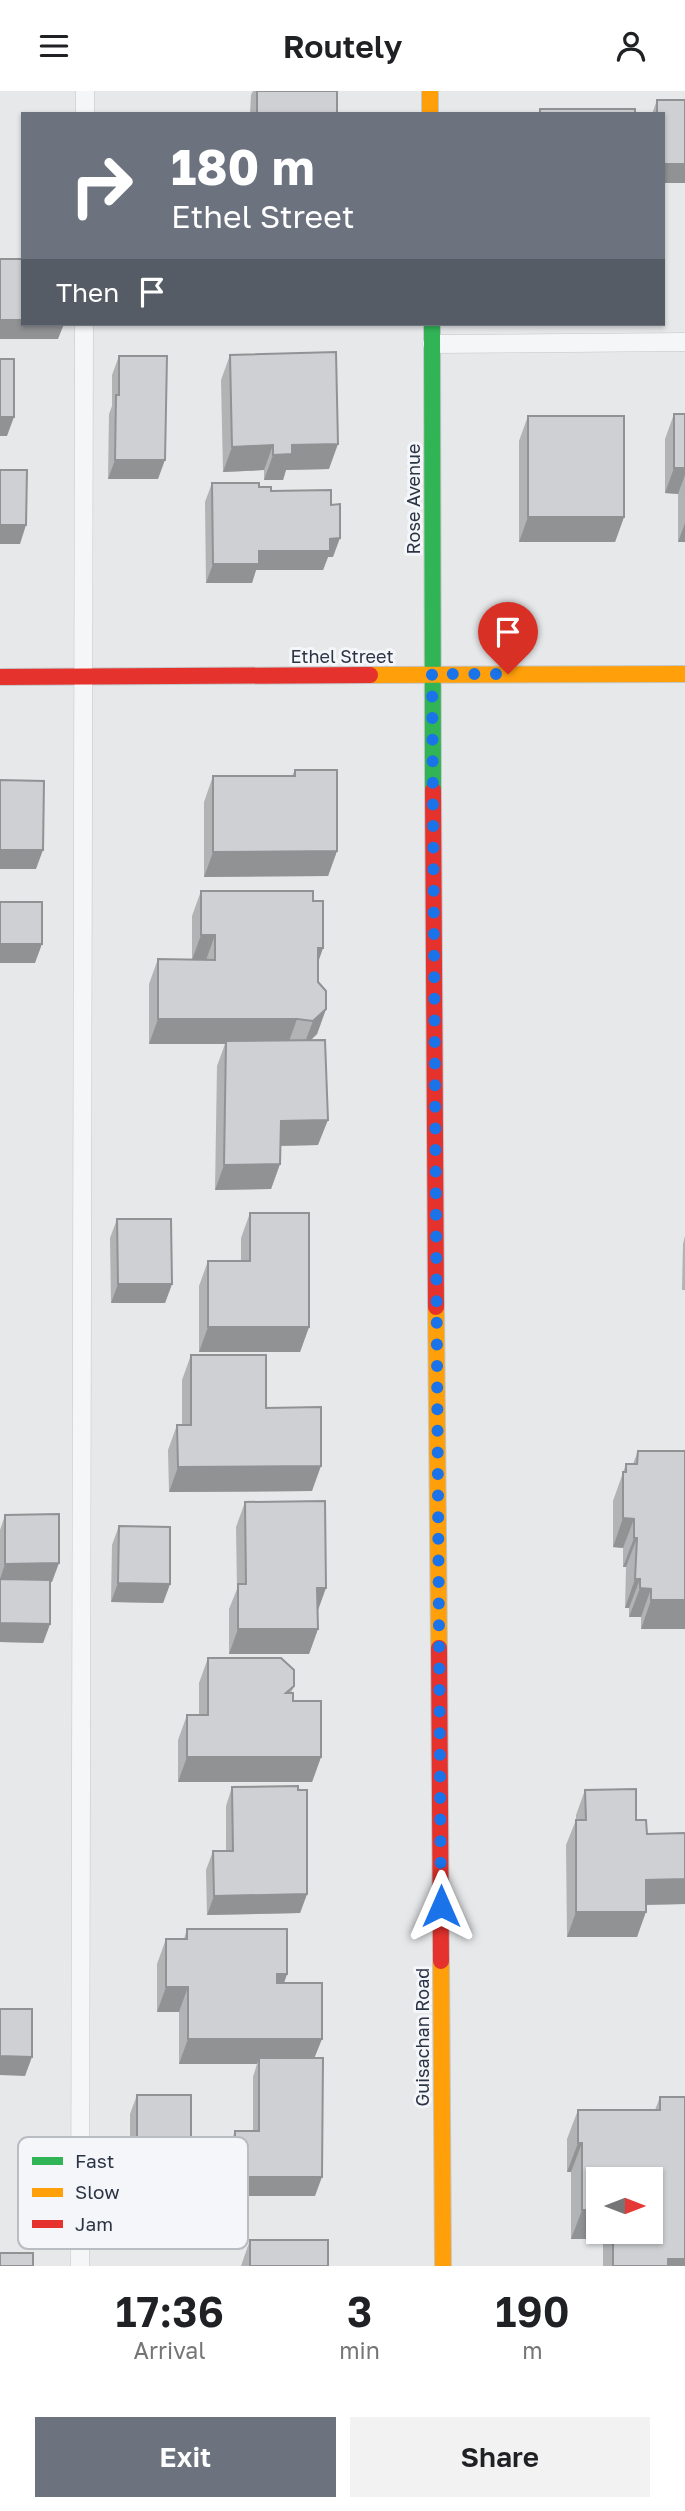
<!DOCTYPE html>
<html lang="en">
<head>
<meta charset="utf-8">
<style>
  :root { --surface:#fff; --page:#f2f2f2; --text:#202124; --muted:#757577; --accent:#6c737f }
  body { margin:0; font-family:"Golos Text",sans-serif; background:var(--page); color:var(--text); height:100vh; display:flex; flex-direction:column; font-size:26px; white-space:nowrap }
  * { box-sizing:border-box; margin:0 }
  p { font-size:23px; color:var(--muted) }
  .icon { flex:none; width:38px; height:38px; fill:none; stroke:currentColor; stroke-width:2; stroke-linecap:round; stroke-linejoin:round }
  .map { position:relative; height:2175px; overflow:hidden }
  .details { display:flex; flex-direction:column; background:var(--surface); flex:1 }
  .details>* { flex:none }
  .guide { position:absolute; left:21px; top:21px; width:644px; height:214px; border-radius:0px; box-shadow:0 2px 5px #0004; background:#6c737f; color:#fff; overflow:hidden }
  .needle { width:46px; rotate:90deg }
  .controls { position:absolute; left:586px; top:2076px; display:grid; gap:14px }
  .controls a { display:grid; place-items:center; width:77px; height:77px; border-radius:0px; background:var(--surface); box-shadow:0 2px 5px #0004; font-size:35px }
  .pin { position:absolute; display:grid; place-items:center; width:60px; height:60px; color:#fff; margin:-72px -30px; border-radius:50% 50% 50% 0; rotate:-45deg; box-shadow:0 0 7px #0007 }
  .pin .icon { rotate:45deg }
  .me { position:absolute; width:77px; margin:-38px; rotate:0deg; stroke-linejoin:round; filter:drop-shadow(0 0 5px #0008) }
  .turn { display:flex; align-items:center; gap:24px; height:147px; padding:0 35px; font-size:32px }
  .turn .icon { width:91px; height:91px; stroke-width:2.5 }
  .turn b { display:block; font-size:49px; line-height:60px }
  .then { display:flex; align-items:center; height:66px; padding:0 35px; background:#0003; gap:14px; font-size:26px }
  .eta { display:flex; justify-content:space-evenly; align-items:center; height:119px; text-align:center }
  .eta b { font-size:42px; font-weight:600; line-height:49px }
  .primary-button { display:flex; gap:14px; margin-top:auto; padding:14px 35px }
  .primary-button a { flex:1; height:80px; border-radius:0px; background:var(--accent); color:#fff; font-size:28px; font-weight:600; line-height:80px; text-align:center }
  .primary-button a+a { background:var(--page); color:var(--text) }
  header { display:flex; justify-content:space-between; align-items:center; height:91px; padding:0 35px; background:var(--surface); font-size:32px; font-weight:600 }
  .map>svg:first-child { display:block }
</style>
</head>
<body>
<header><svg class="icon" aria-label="menu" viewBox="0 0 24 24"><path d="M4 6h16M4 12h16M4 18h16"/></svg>Routely<svg class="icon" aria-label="person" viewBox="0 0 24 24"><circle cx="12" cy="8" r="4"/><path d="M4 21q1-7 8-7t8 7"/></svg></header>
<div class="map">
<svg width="685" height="2175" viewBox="0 0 685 2175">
  <rect width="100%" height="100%" fill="#e6e8ea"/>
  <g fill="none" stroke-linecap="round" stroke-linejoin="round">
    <!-- lane casing -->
    <g stroke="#c4c6c8" stroke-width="19">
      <g id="lane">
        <polyline points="85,23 85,0"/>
        <polyline points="432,253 685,251"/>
        <polyline points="80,2175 84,233"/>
      </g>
    </g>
    <!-- fast casing -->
    <g stroke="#c4c6c8" stroke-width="18">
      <polyline id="fast" points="432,233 433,699"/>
    </g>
    <!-- slow casing -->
    <g stroke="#c4c6c8" stroke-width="18">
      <g id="slow">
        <polyline points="430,0 430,23"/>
        <polyline points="370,584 685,583"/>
        <polyline points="436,1216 439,1557"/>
        <polyline points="441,1870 443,2175"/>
      </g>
    </g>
    <!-- jam casing -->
    <g stroke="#c4c6c8" stroke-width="18">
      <g id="jam">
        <polyline points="0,586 370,584"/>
        <polyline points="433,699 436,1216"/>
        <polyline points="439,1557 441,1870"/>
      </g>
    </g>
    <!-- lane -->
    <use href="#lane" stroke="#f5f6f7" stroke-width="18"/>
    <!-- fast -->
    <use href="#fast" stroke="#30b455" stroke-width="16"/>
    <!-- slow -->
    <use href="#slow" stroke="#ff9f0a" stroke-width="16"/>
    <!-- jam -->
    <use href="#jam" stroke="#e5322d" stroke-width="16"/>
  </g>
  <!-- wall -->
  <g fill="#b1b3b5" fill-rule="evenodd">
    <polygon points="253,0 337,0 337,23 250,23 251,4"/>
    <polygon points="657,9 685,9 685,92 663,92 663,23 652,23"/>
    <polygon points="230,264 329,378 286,379 283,389 264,389 264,379 223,381 221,289"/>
    <polygon points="119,265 158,388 108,388 109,323 112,315 112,284"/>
    <polygon points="674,323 685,323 685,451 678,451 678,403 665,402 665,348"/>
    <polygon points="528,325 624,426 615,451 519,451 519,350"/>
    <polygon points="212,392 259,396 331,414 333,466 328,466 323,479 256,479 252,492 206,492 205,411"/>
    <polygon points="295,679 337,760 328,785 204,786 204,711 213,685 292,685"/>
    <polygon points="201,800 313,810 323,857 318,872 318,891 326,918 317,943 310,950 318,1054 281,1055 280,1073 271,1098 215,1099 217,975 225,953 149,953 149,893 158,868 192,868 192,825"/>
    <polygon points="250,1122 309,1236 300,1261 199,1261 199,1195 208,1170 241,1170 241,1147"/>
    <polygon points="117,1128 172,1193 165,1212 111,1212 110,1147"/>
    <polygon points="685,1145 685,1199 682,1199 683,1153"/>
    <polygon points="191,1264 266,1317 312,1400 169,1401 168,1359 177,1334 182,1334 182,1289"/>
    <polygon points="638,1360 685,1538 641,1538 641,1526 629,1526 629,1517 625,1517 626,1476 623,1476 623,1457 613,1456 613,1410 626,1373 633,1373"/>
    <polygon points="245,1411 318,1521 318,1538 309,1563 229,1563 229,1518 237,1498 236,1436"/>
    <polygon points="5,1424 52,1491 50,1491 50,1533 43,1552 0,1551 0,1439"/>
    <polygon points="119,1435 170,1493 163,1512 111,1511 112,1454"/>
    <polygon points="208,1567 294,1595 291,1602 293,1610 321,1666 312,1691 178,1691 178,1649 187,1624 199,1624 199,1592"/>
    <polygon points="232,1696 307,1803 300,1822 207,1824 206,1779 213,1760 226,1760 226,1715"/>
    <polygon points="585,1699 647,1743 685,1742 685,1709 685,1813 646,1814 637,1846 567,1846 566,1754 576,1729 576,1724"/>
    <polygon points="187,1838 287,1883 284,1892 315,1967 315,2105 228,2105 228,2059 235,2040 253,2040 253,1986 257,1973 179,1973 179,1921 157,1921 157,1873 166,1848 184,1848"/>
    <polygon points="137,2004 184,2066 130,2066 130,2023"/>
    <path d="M 660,2006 L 685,2175 L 603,2175 L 603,2148 L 571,2148 L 571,2081 L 567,2081 L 567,2048 L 578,2019 L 655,2019 ZM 598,2088 L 651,2140 L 598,2140 Z"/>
    <polygon points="250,2149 328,2175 241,2175"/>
  </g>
  <!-- shaded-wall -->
  <g fill="#909294">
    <rect x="663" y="73" width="22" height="19"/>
    <polygon points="0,229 23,229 23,233 64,233 58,248 0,248"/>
    <polygon points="0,326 14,326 7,345 0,345"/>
    <polygon points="338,353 329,378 286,379 283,389 264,389 273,364 292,354"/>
    <polygon points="273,354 264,379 223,381 232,356"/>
    <polygon points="115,369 165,369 158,388 108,388"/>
    <polygon points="674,377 685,377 685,384 678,403 665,402"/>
    <polygon points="528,426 624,426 615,451 519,451"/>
    <polygon points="685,432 685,451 678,451"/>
    <polygon points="0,434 26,434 20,453 0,453"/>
    <polygon points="340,447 333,466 328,466 323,479 256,479 252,492 206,492 213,473 259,460 330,448"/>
    <polygon points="0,759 43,759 36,778 0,778"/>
    <polygon points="337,760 328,785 204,786 213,761"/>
    <polygon points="201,844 215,844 206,869 192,869"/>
    <polygon points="0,853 42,853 35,872 0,872"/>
    <polygon points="318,857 323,857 314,882"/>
    <polygon points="326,918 317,943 303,956 313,930"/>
    <polygon points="158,928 297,928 288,953 226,950 225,953 149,953"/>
    <polygon points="328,1029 318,1054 272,1055 281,1030"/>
    <polygon points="280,1073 271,1098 215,1099 224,1074"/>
    <polygon points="118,1193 172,1193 165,1212 111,1212"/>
    <polygon points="208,1236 309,1236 300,1261 199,1261"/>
    <polygon points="321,1375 312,1400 169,1401 178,1376"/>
    <polygon points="623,1427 634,1428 623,1457 613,1456"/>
    <polygon points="634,1447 637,1447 626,1476 623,1476"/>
    <polygon points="59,1472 52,1491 0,1492 0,1488 5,1473"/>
    <polygon points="635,1488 640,1488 629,1517 625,1517"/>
    <polygon points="118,1492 170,1493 163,1512 111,1511"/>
    <polygon points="317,1497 326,1497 317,1522"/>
    <polygon points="640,1497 651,1498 641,1526 629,1526"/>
    <polygon points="651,1509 685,1509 685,1538 641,1538"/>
    <polygon points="0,1532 50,1533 43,1552 0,1551"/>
    <polygon points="238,1538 318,1538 309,1563 229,1563"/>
    <polygon points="187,1666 321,1666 312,1691 178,1691"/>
    <polygon points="685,1788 685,1813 637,1814 646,1789"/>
    <polygon points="307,1803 300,1822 207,1824 214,1805"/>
    <polygon points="576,1821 646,1821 637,1846 567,1846"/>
    <polygon points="277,1883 287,1883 278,1909"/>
    <polygon points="166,1896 188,1896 179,1921 157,1921"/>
    <polygon points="188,1948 322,1948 312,1973 259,1967 257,1973 179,1973"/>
    <polygon points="0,1965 32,1966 25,1985 0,1984"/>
    <polygon points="137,2047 191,2047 184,2066 130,2066"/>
    <polygon points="578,2052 582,2052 571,2081 567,2081"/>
    <polygon points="235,2086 322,2086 315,2105 228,2105"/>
    <polygon points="582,2119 598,2119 598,2140 606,2140 603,2148 571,2148"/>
    <polygon points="668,2168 685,2168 685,2175 666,2175"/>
  </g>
  <!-- building -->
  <g fill="#ced0d3" stroke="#909294" stroke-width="2">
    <rect x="257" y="0" width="80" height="23"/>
    <polygon points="657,9 685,9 685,73 663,73 663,23 657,23"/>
    <rect x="540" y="18" width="95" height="5"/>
    <rect x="0" y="168" width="23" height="61"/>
    <polygon points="336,261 338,353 292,354 292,363 273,364 273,354 232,356 230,264"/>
    <polygon points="119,265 167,265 165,369 115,369 116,304 119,304"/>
    <rect x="0" y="268" width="14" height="58"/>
    <rect x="674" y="323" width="11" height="54"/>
    <rect x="528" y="325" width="96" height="101"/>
    <polygon points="0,379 27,379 26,434 0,434"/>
    <polygon points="212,392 259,392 259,396 271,396 271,400 331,399 331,414 340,413 340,447 330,448 330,460 259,460 259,473 213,473"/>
    <polygon points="295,679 337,679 337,760 213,761 213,685 295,685"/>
    <polygon points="0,689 44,690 43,759 0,759"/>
    <polygon points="201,800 313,800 313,810 323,810 323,857 318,857 318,891 326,900 326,918 313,930 297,928 158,928 158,868 215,869 215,844 201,844"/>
    <rect x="0" y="811" width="42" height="42"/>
    <polygon points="325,949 328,1029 281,1030 280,1073 224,1074 226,950"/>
    <polygon points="250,1122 309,1122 309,1236 208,1236 208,1170 250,1170"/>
    <polygon points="117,1128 171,1128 172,1193 118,1193"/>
    <polygon points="191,1264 266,1264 266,1317 321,1316 321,1375 178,1376 177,1334 191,1334"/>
    <polygon points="638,1360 685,1360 685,1509 651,1509 651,1498 640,1497 640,1488 635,1488 637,1447 634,1447 634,1428 623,1427 623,1381 626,1381 626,1373 637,1373"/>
    <polygon points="325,1410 326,1497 317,1497 318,1538 238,1538 238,1493 246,1493 245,1411"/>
    <polygon points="59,1423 59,1472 5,1473 5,1424"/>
    <polygon points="119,1435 170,1436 170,1493 118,1492"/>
    <polygon points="0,1488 50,1489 50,1533 0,1532"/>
    <polygon points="208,1567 281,1567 294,1579 294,1595 286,1602 293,1602 293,1610 321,1610 321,1666 187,1666 187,1624 208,1624"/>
    <polygon points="298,1695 298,1699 307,1699 307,1803 214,1805 213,1760 233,1760 232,1696"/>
    <polygon points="636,1698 636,1729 646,1729 647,1743 685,1742 685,1788 646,1789 646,1821 576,1821 576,1729 586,1729 585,1699"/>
    <polygon points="187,1838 287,1838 287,1883 277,1883 277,1892 322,1892 322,1948 188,1948 188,1896 166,1896 166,1848 187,1848"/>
    <polygon points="0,1918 32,1918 32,1966 0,1965"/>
    <polygon points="259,1967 323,1967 322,2086 235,2086 235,2040 259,2040"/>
    <rect x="137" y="2004" width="54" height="43"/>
    <polygon points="660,2006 685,2006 685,2168 668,2168 668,2175 613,2175 613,2140 651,2140 651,2088 598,2088 598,2119 582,2119 582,2052 578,2052 578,2019 660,2019"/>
    <rect x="250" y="2149" width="78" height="26"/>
    <rect x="0" y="2162" width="33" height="13"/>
  </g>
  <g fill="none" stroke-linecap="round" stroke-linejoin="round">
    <!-- route -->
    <polyline stroke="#1a73e8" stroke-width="12" stroke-dasharray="0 21.6" points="441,1815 432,583 508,583"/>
  </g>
  <g text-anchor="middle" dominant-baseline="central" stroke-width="6" stroke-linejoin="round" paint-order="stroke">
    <!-- street labels -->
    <g font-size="18" fill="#2b3445" stroke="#f4f6f9">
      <text transform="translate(413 408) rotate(-90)">Rose Avenue</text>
      <text x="342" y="565">Ethel Street</text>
      <text transform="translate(422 1946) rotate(-90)">Guisachan Road</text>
    </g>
  </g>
  <!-- legend -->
  <rect x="18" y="2046" width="230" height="112" rx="10" fill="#f4f6f9" stroke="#b8bcc3" stroke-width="2"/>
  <rect x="32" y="2066" width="31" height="8" fill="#30b455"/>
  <rect x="32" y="2097" width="31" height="9" fill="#ff9f0a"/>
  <rect x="32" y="2129" width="31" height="8" fill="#e5322d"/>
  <g font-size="19" fill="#2b3445">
    <text x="75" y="2077">Fast</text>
    <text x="75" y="2108">Slow</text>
    <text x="75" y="2140">Jam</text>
  </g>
</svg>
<div class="controls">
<a><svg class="needle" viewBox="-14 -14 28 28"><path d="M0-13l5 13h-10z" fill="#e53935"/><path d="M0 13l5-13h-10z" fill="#757577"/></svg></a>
</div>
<div class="pin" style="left:508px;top:583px;background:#d93025"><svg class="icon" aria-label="arrive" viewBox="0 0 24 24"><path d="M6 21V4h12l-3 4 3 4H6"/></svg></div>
<svg class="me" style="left:441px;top:1815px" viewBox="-20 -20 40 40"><path d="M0-17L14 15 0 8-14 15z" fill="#1a73e8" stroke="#fff" stroke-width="4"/></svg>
<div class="guide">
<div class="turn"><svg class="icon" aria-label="right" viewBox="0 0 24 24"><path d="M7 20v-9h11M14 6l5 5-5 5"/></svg><div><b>180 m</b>Ethel Street</div></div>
<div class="then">Then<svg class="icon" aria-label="arrive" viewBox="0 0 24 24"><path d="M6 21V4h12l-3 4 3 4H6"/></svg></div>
</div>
</div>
<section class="details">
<div class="eta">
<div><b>17:36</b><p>Arrival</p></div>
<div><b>3</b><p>min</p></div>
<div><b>190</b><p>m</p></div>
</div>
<div class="primary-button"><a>Exit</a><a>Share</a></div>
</section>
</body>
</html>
